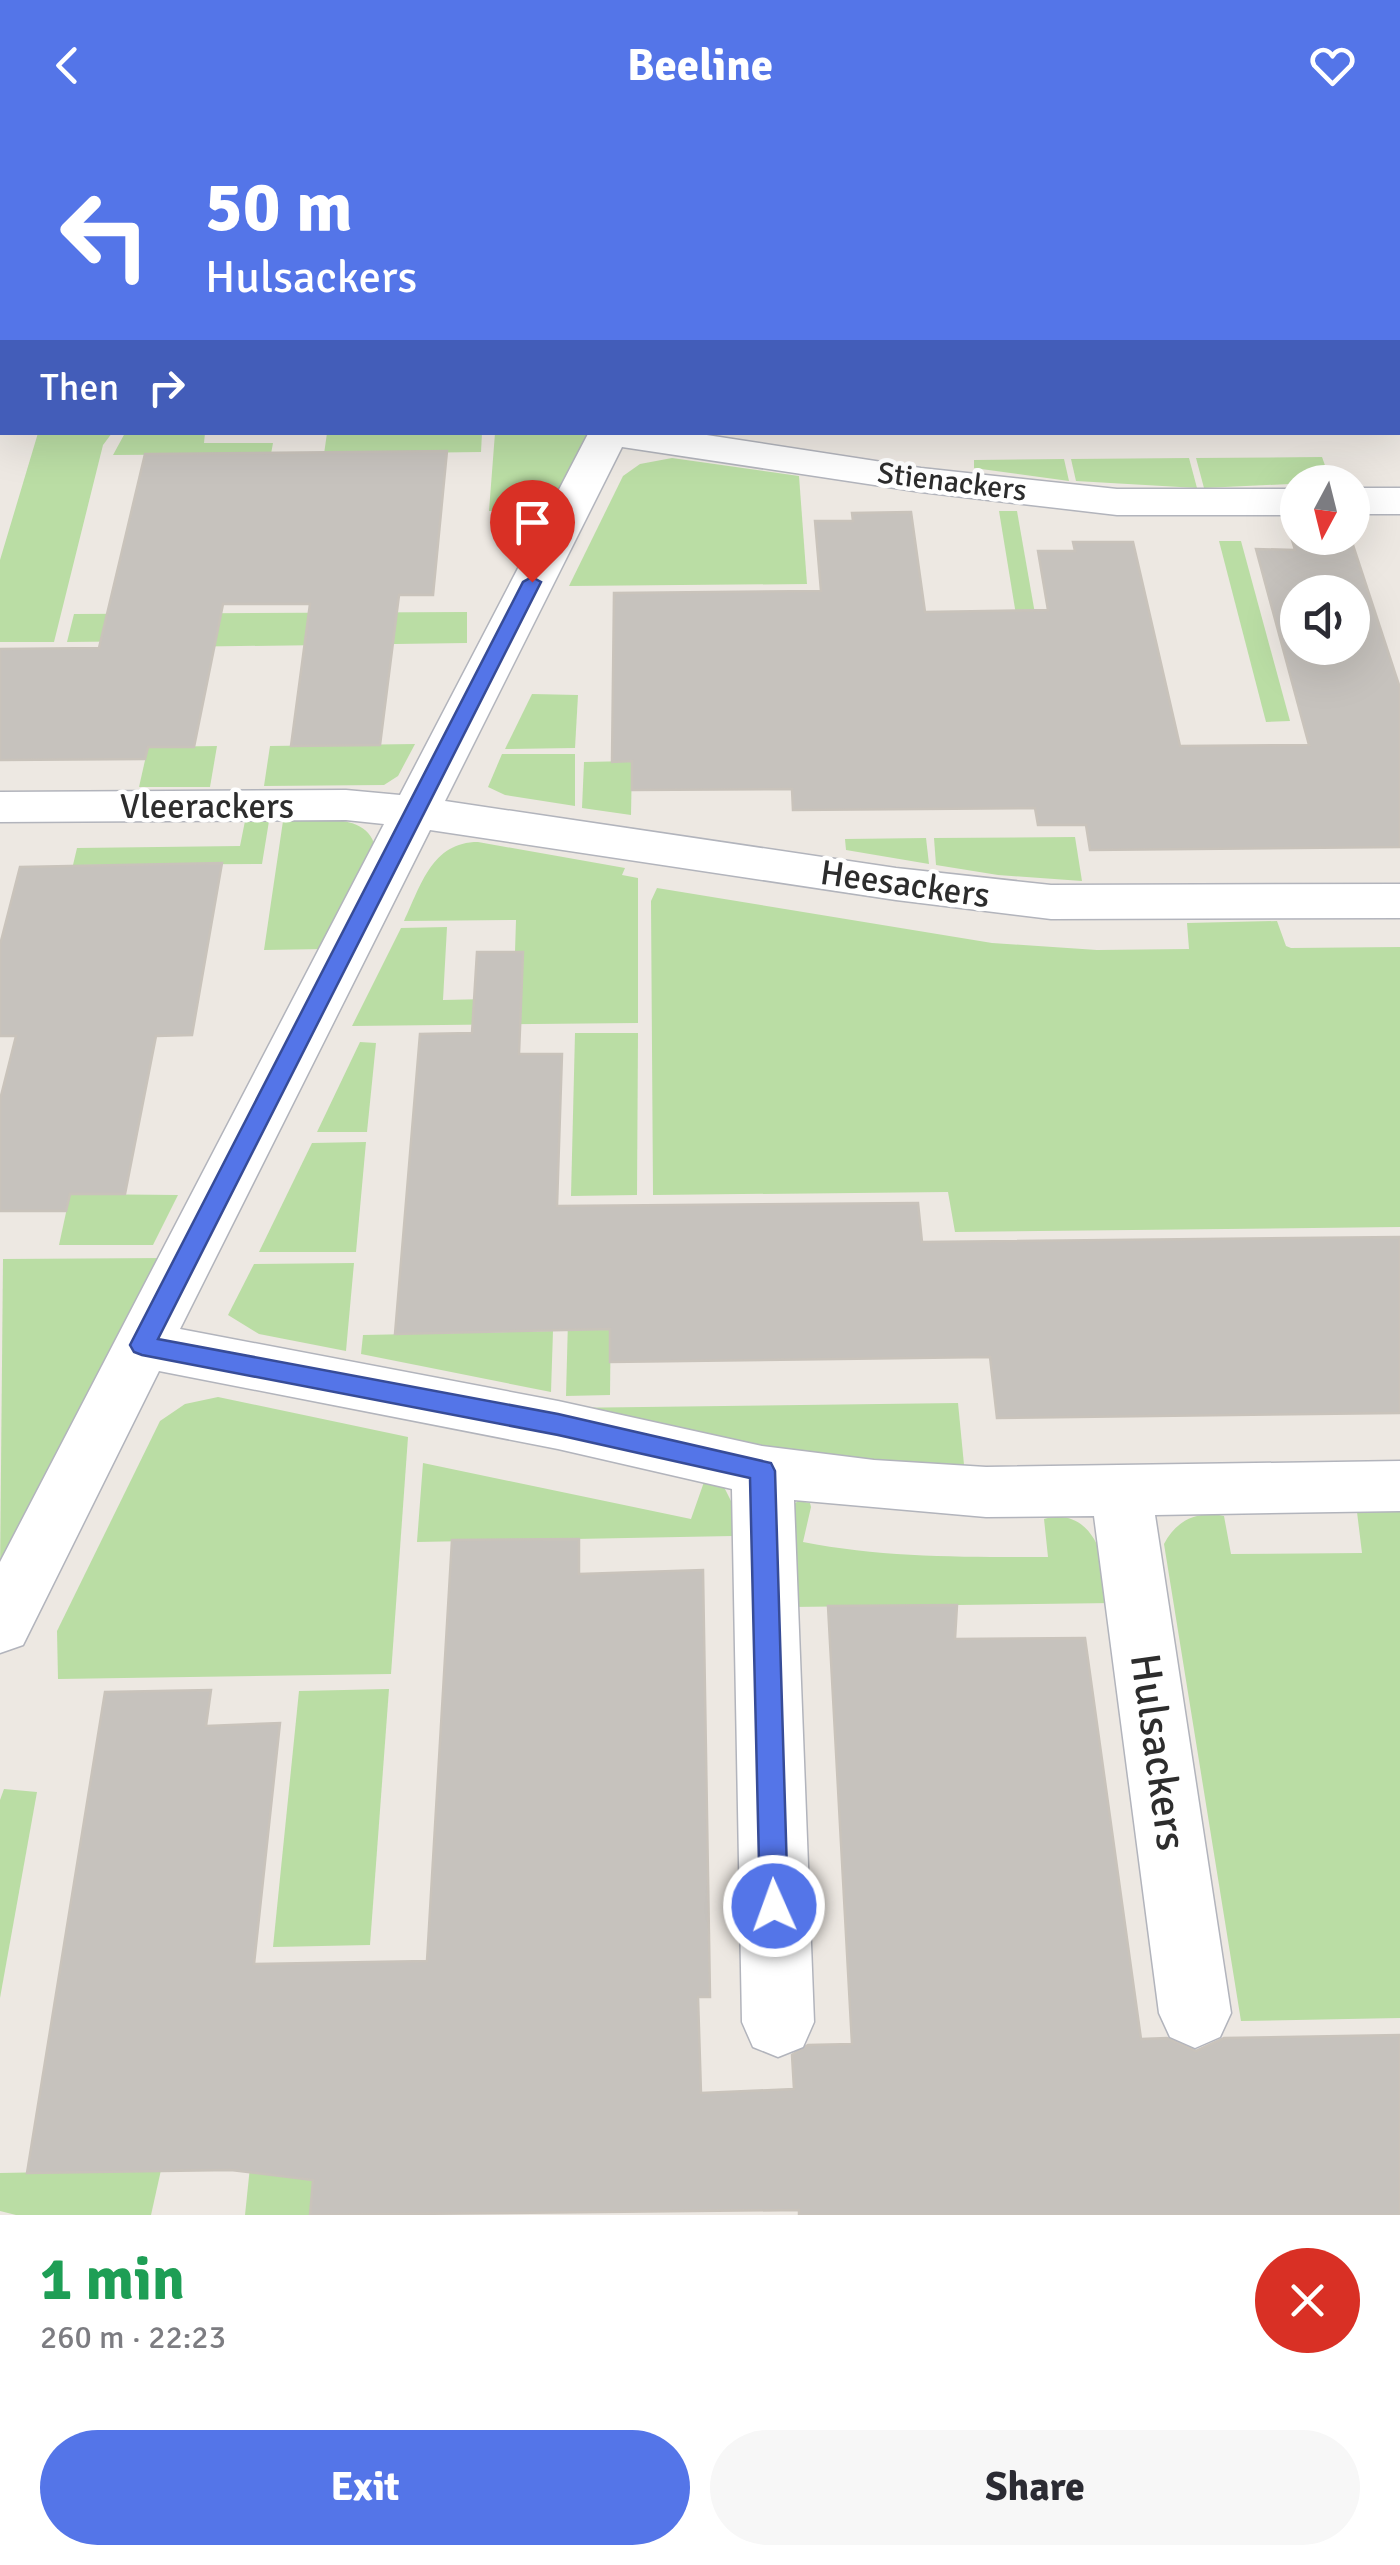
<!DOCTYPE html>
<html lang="en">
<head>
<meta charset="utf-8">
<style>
  :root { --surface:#fff; --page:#f7f7f7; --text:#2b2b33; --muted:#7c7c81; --accent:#5475e8 }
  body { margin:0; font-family:Signika,sans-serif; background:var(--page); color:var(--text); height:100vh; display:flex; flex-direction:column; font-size:38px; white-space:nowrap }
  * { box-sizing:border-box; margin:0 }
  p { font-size:32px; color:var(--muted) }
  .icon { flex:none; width:55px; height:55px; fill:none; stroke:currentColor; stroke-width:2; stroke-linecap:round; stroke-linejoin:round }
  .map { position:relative; height:2085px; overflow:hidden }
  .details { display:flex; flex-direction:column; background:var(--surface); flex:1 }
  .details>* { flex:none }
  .hud { position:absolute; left:0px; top:0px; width:1400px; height:305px; box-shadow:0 10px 40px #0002; background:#5475e8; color:#fff; overflow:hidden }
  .needle { width:65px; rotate:187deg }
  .fabs { position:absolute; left:1280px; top:335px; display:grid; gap:20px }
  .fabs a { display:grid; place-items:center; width:90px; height:90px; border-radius:50%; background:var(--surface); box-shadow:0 10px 40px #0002; font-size:50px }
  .pin { position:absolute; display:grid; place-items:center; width:85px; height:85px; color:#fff; margin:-102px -42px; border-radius:50% 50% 50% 0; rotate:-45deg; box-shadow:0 0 10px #0007 }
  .pin .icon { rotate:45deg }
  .me { position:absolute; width:110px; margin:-55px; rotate:358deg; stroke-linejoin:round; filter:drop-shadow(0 0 8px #0008) }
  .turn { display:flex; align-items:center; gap:35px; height:210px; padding:0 40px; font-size:45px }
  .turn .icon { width:130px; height:130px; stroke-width:2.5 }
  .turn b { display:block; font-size:70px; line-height:85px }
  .then { display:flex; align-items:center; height:95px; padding:0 40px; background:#0003; gap:20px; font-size:38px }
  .round { display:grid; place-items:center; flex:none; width:105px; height:105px; border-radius:52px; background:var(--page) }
  .head { display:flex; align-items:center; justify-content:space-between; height:170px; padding:0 40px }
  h1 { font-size:60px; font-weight:700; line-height:75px; color:#1e9e55 }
  .button { display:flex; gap:20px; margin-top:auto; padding:20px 40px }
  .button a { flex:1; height:115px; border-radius:60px; background:var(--accent); color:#fff; font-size:40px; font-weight:700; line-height:115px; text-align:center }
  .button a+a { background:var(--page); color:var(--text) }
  header { display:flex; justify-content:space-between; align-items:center; height:130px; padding:0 40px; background:var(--accent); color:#fff; font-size:45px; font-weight:700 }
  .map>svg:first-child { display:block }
</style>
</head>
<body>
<header><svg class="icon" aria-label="back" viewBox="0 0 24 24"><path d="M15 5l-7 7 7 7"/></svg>Beeline<svg class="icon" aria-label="heart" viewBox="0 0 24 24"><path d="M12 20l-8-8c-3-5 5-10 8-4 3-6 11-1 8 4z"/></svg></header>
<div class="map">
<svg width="1400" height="2085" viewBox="0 0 1400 2085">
  <rect width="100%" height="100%" fill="#ede8e2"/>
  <!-- green -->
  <g fill="#badda4">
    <polygon points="38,303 112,303 103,315 54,512 0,512 0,430"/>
    <polygon points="125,303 205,303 204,313 273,313 271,324 113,325"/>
    <polygon points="327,303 482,303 481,322 324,324"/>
    <polygon points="495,303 590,303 549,380 489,381"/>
    <polygon points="1322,327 1331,352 1204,358 1196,328"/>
    <polygon points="672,328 799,346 807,454 569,456 623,346 640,334"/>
    <polygon points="1189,328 1197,358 1076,351 1071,329"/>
    <polygon points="1064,329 1069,351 974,338 974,330"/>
    <polygon points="999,381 1017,381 1048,558 1028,558"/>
    <polygon points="1219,411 1241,411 1290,591 1266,592"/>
    <polygon points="467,482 467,513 172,517 164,511 67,512 74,484"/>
    <polygon points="532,564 578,565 575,618 505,619"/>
    <polygon points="415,614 398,646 384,655 264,656 270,616"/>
    <polygon points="217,616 210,657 139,657 148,617"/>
    <polygon points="502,624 575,624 575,676 505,665 488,657"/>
    <polygon points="632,631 631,685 582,678 584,632"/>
    <polygon points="245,691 269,691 262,734 73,735 77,718 240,716"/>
    <path d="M 283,691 C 311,691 369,680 375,718 L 324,819 L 264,820 Z"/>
    <polygon points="1075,707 1082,751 998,745 936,735 934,708"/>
    <polygon points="926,708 929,734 846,720 845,709"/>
    <path d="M 478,712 L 625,738 L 622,745 L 638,748 L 638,893 L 352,896 L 401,798 L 447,797 L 443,870 L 488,869 L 522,852 L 523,823 L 515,822 L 516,790 L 404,791 C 421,755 432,712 478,712 Z"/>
    <polygon points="657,758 992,813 1097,820 1189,819 1187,793 1277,791 1286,816 1291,818 1400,817 1400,1097 955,1102 948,1062 653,1065 651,771"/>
    <polygon points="575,903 638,903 637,1065 571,1066"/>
    <polygon points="360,912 376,913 367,1002 317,1002"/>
    <polygon points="366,1012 356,1122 259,1122 312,1013"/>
    <polygon points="70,1064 178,1065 153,1115 59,1115"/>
    <polygon points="571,1077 612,1077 610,1265 566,1266"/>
    <polygon points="165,1128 0,1445 3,1129"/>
    <polygon points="354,1133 346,1221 259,1204 228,1185 254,1134"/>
    <polygon points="553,1201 551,1262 361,1224 363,1205"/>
    <polygon points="218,1267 408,1307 391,1544 58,1549 57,1501 160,1291 185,1274"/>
    <polygon points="958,1273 965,1345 901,1344 563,1278"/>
    <polygon points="423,1333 691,1389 704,1352 723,1355 732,1373 733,1406 417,1412"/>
    <path d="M 798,1371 L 810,1373 L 811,1377 L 803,1412 C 884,1428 965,1427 1048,1427 L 1044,1389 C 1097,1375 1106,1437 1114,1473 L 791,1477 L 787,1380 Z"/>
    <path d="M 1400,1381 L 1400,1888 L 1241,1891 L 1164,1414 C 1176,1390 1199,1380 1224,1386 L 1231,1424 L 1362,1423 L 1357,1382 Z"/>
    <polygon points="389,1559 370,1815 273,1817 299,1561"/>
    <polygon points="4,1659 37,1662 0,1868 0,1670"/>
    <polygon points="271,1834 316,2011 310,2085 245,2085"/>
    <polygon points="161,2040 151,2085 16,2085 0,2081 0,2043"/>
  </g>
  <!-- building -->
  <g fill="#c6c2bd" stroke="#c9c3bb" stroke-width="2.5" fill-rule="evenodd">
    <polygon points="447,321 433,465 399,465 380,615 291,616 310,474 223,474 194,617 148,617 145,629 0,630 0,519 99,518 145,324"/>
    <path d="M 911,382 L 925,482 L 1048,480 L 1038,421 L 1075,421 L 1073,412 L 1133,412 L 1180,616 L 1309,615 L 1256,419 L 1295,420 L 1292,410 L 1351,409 L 1400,558 L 1400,717 L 1090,720 L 1086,695 L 1038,695 L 1035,678 L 793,680 L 792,659 L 632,660 L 632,631 L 612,632 L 614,463 L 821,461 L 815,391 L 853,391 L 852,383 ZM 1298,462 L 1352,462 L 1352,518 L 1298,518 Z"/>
    <polygon points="222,733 192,905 156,906 125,1064 70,1064 66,1081 0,1081 0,970 16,906 0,906 0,815 20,737"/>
    <polygon points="477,822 523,822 519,924 562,924 557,1076 918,1073 922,1112 1400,1107 1400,1283 997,1288 990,1227 610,1232 610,1199 395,1204 420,904 472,903"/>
    <polygon points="579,1409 579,1444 703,1440 710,1867 698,1867 701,1963 794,1959 792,1925 808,1915 852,1914 828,1476 957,1475 955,1509 1085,1508 1141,1909 1167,1908 1196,1921 1224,1908 1400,1905 1400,2085 799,2085 799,2080 310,2085 313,2050 231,2040 27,2043 105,1562 211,1560 206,1596 280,1593 254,1834 427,1831 452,1410"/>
  </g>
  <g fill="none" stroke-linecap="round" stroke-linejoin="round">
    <!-- minor casing -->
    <g stroke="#b2b4bc" stroke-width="3">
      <g id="minor">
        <rect x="1049" y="0" width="34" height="2"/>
        <polygon points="1338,0 1372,0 1373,2 1339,2"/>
        <rect x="1398" y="45" width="2" height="22"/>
        <rect x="0" y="240" width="2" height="24"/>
        <polygon points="589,302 687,302 921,338 1117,359 1298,359 1298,385 1117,385 921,362 622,317 445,671 896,738 1051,755 1400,754 1400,788 1051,789 896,770 430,700 180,1199 558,1271 762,1316 874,1330 986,1337 1400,1331 1400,1381 1155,1385 1231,1883 1220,1907 1195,1918 1170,1907 1159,1883 1094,1386 986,1387 794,1370 814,1892 803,1917 778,1927 753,1917 742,1892 732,1359 558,1319 159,1241 23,1515 0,1523 0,1432 384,694 346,690 0,692 0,662 346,660 400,665"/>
        <rect x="1352" y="358" width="48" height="26"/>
      </g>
    </g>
    <!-- minor -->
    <use href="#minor" fill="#fff" fill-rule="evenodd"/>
  </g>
  <!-- route -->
  <polygon fill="#5475e8" stroke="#374c97" stroke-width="2.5" points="532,447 541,452 158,1209 558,1284 771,1333 775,1341 788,1776 784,1786 774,1790 764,1786 760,1776 750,1348 558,1305 142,1225 134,1222 130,1215 523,452"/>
  <g text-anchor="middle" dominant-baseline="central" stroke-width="9" stroke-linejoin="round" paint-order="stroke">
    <!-- far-street labels -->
    <g font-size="30" fill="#2d2d2d" stroke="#fff">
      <text transform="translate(952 352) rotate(7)">Stienackers</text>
    </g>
    <!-- street labels -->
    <g font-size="35" fill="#2d2d2d" stroke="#fff">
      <text x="207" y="676">Vleerackers</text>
      <text transform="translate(905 754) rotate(8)">Heesackers</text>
    </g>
    <!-- near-street labels -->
    <g font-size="42" fill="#2d2d2d" stroke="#fff">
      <text transform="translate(1158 1622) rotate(82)">Hulsackers</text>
    </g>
  </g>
</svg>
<div class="fabs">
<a><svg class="needle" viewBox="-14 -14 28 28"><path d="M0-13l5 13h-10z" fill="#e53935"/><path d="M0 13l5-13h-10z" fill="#7c7c81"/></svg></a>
<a><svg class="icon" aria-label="sound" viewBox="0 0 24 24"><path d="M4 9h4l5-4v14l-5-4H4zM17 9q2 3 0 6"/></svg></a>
</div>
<div class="pin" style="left:532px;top:452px;background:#d93025"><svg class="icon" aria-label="arrive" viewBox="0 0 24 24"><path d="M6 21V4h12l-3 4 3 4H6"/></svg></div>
<svg class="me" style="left:774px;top:1776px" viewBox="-20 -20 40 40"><circle r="17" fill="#5475e8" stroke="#fff" stroke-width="3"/><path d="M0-11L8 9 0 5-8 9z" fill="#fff"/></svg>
<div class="hud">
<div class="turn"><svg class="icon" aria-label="left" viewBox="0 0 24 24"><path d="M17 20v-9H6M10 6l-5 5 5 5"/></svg><div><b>50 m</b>Hulsackers</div></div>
<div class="then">Then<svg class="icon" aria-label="right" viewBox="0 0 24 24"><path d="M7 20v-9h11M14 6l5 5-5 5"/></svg></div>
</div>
</div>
<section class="details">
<div class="head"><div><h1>1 min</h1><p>260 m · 22:23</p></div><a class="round" style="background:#d93025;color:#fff"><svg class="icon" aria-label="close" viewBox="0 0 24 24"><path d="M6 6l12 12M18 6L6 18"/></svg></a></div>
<div class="button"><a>Exit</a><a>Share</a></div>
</section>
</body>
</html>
